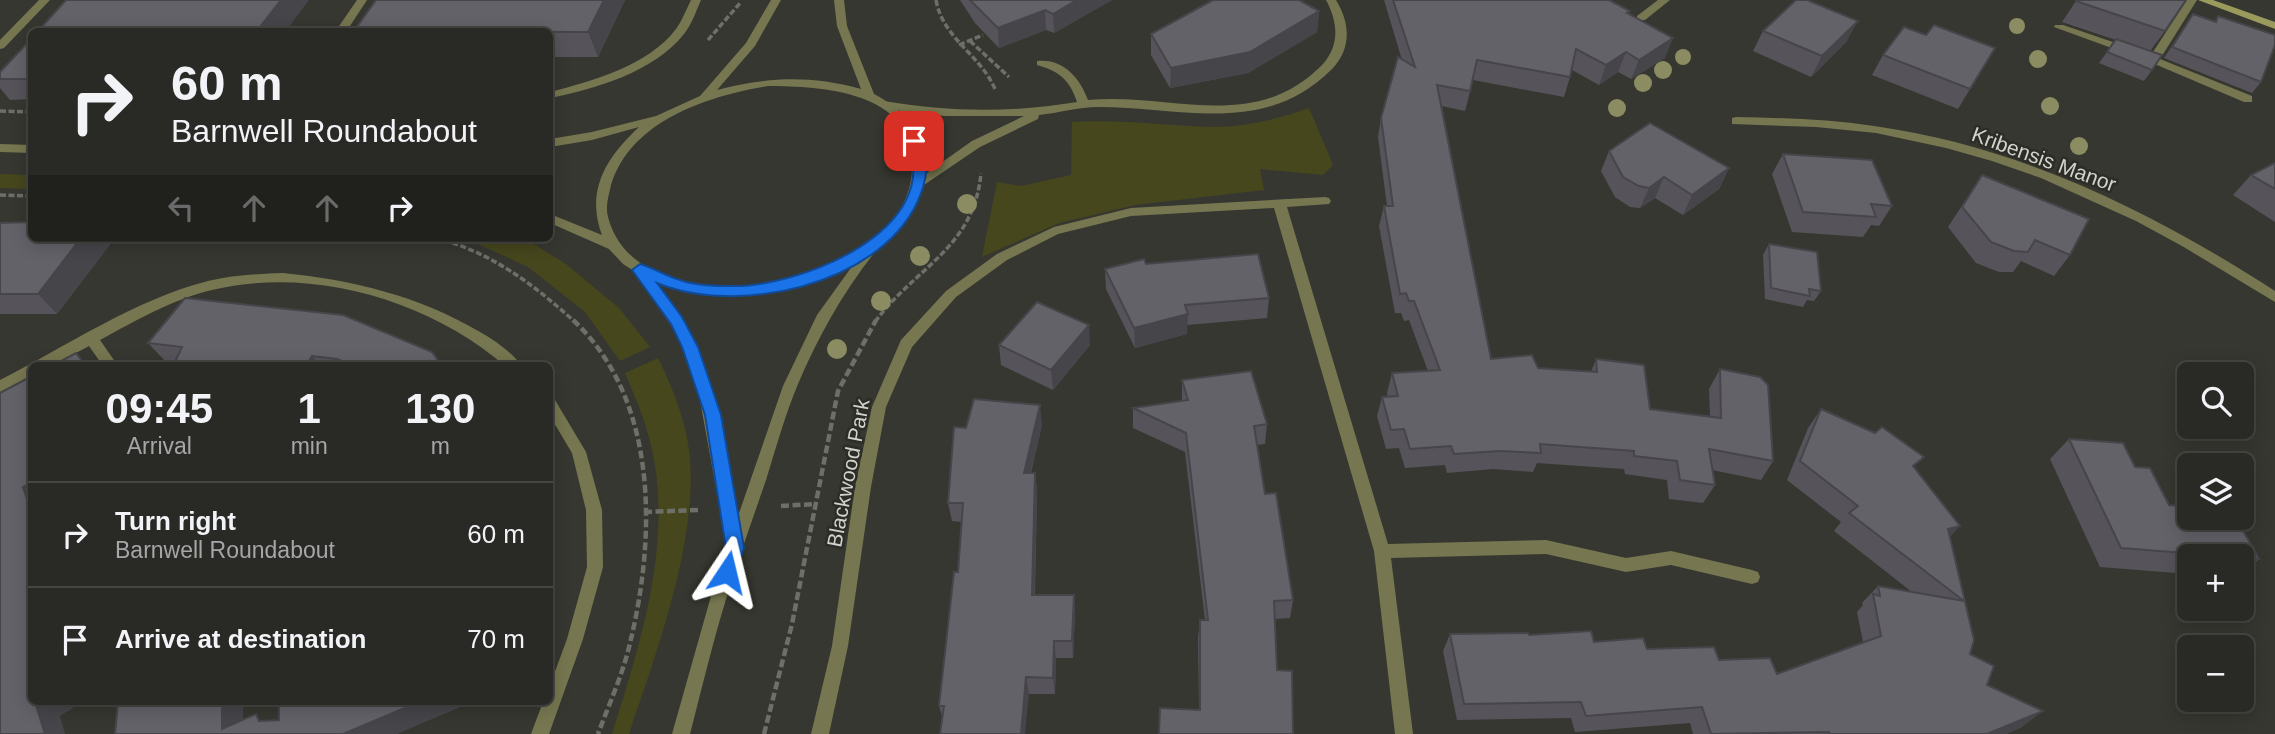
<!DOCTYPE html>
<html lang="en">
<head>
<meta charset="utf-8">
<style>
  :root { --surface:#292925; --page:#31312d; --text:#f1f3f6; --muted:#a5a6a7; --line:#454542 }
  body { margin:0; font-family:Arial,sans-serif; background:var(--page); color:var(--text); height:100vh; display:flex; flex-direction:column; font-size:26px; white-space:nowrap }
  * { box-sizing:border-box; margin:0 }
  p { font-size:23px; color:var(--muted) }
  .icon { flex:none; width:38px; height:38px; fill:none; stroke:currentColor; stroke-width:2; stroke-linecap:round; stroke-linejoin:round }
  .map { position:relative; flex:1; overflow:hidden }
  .drawer { position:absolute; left:28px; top:362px; width:525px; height:343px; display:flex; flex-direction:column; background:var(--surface); border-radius:10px; box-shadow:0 4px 18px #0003,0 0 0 2px var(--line) }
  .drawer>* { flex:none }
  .banner { position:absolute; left:28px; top:28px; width:525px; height:214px; border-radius:10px; box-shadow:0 4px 18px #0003,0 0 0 2px var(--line); background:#292925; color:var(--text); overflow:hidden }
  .buttons { position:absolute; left:2177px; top:362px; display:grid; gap:14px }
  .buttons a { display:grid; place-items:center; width:77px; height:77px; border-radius:10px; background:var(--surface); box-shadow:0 4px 18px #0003,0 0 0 2px var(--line); font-size:35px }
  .pin { position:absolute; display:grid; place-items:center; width:60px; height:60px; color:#fff; margin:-30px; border-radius:14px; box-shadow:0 4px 10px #0006 }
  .me { position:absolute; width:77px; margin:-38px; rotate:10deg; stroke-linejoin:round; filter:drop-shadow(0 0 5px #0008) }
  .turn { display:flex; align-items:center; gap:24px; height:147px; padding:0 28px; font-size:32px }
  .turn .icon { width:91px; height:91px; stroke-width:2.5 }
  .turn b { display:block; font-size:49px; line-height:60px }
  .lanes { display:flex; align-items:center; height:66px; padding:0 28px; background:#0003; justify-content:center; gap:35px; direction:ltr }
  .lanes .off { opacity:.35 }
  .eta { display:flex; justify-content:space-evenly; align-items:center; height:119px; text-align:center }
  .eta b { font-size:42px; font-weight:600; line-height:49px }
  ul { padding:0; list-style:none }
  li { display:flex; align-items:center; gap:21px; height:105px; padding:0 28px; border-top:2px solid var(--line) }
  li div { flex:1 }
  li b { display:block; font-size:26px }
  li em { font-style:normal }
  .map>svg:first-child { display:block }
</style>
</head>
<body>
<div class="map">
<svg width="2275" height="734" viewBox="0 0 2275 734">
  <rect width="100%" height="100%" fill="#373731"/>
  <!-- green -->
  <g fill="#46471d">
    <path d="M 1309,108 L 1333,165 L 1323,175 L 1260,169 L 1264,190 L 1135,205 L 1059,223 L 982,257 L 997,182 L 1021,186 L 1071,175 L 1072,122 C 1120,119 1166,126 1213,127 C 1246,127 1278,119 1309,108 Z"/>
    <polygon points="0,174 31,175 31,189 0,188"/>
    <polygon points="465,238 524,238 566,264 619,308 650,347 620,361 585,312 528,267"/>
    <path d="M 658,358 C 670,382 680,407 686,433 C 706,521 657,650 629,734 L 612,734 C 639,647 669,557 655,465 C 650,432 638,403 625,373 Z"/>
  </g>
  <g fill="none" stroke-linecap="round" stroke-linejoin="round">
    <!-- path-far1 -->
    <g stroke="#6f6f6a" stroke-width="3.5" stroke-dasharray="6 2.5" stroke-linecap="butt">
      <path d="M 936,0 C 943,39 980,54 995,89"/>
      <polyline points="708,40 741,2"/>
      <polyline points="970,41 1009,77"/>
      <polyline points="959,45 983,35"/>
      <polyline points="0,111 32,112"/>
      <polyline points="0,195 32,196"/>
      <path d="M 436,238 C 491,252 533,284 575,322"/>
      <path d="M 875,322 C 915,267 974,249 981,173"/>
    </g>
    <!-- path -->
    <g stroke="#6f6f6a" stroke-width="4.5" stroke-dasharray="8 3.5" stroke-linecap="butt">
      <path d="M 573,320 C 659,400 656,537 630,643 C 623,674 609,704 598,734"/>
      <polyline points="781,506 815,504"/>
      <polyline points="644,512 698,510"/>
      <polyline points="764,734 792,624 838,391 876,320"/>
    </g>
    <!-- service -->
    <polygon fill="#767750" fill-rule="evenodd" points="2187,0 2197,0 2160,59 2252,96 2252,102 2244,102 2150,62 2054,27 2055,25 2063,25 2151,55"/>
    <!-- minor -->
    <g fill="#767750" fill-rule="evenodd">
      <polygon points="39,0 50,0 4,48 0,49 0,40"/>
      <polygon points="357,0 367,0 346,32 335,32"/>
      <path d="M 691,0 L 701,0 C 696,11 692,24 684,34 C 654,72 595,89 550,98 L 550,92 C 592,81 648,66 676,29 C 682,21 686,10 691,0 Z"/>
      <path d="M 1326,0 L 1336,0 C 1350,23 1352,48 1332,69 C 1264,137 1182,107 1098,107 C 1078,107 1059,113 1039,115 L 1038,119 L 980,147 L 918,189 L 914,188 L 912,185 L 914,182 L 972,141 L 1024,116 L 944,116 L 884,109 L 878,105 L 884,101 C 948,112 1012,113 1077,102 C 1070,80 1059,71 1037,65 L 1037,61 C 1063,58 1080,78 1088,100 C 1169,92 1251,133 1319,68 C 1340,48 1339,24 1326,0 Z"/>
      <polygon points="1658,0 1670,0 1645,20 1637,20 1637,16"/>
      <path d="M 1736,117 C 1782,118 1828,119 1874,126 C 2019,146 2153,212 2275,291 L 2275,302 L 2182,246 L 2136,221 L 2041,178 L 1992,161 L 1946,148 L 1876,133 L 1816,127 L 1732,124 L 1732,118 Z"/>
      <polygon points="1325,197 1329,198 1331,201 1329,204 1287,207 1388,544 1546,540 1626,558 1671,551 1752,570 1758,572 1760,577 1758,582 1752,584 1671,565 1626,572 1546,554 1391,558 1413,734 1395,734 1374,551 1274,208 1131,216 1058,234 1007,260 956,297 912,347 886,407 871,487 848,646 829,734 811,734 832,646 855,487 872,407 901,340 946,291 997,254 1054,227 1131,208"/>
      <path d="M 283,273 C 353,280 419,296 480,332 C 494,340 512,352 522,366 L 505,366 C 429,300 311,266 212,290 C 173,299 135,321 100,340 L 118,366 L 103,366 L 89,346 L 52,366 L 32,366 L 32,377 L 0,392 L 0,380 C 65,347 136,299 208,281 C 233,275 258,274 283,273 Z"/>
      <polygon points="550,398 555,400 586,452 602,510 603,567 583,639 549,734 531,734 543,702 550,702 550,685 567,639 587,567 586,510 572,453 550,416"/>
    </g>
    <!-- tertiary -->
    <g fill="#767750" fill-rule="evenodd">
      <path d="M 771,0 L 781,0 L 755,46 L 717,90 C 768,77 809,75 861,89 L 837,26 L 834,0 L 844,0 L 847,26 L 874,94 C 907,111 929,140 924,179 C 921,202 907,222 891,238 C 886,243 880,246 875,252 C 843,292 818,337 798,384 C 785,415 776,448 766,480 C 753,518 739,557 727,596 C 713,641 702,688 690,734 L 672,734 L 711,596 L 727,548 L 699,395 L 678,336 L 634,271 L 623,264 L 609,249 L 550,223 L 550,214 L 602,235 C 585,190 607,157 639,127 L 592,140 L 550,147 L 550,139 L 592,132 L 656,116 L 700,96 L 746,43 ZM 768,86 C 824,86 918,92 912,170 C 911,196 898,218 879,235 C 830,278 742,296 679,280 C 645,271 617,252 608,217 C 605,206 609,195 611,185 C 631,120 708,96 768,86 ZM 853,265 L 817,315 L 783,386 L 737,519 C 727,458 720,392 692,336 C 682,316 669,299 656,282 C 718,304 795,296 853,265 Z"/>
      <polygon points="0,144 32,145 32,153 0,152"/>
    </g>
    <!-- secondary -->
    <polygon fill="#999a5c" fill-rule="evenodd" points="2198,0 2213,0 2275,22 2275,29"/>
  </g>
  <!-- trees -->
  <g fill="#8b8c61">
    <circle cx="2017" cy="26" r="8"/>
    <circle cx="1683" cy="57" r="8"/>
    <circle cx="2038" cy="59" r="9"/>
    <circle cx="1663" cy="70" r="9"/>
    <circle cx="1643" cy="83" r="9"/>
    <circle cx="2050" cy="106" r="9"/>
    <circle cx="1617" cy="108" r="9"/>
    <circle cx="2079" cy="146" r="9"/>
    <circle cx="967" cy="204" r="10"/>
    <circle cx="920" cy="256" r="10"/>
    <circle cx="881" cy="301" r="10"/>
    <circle cx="837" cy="349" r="10"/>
  </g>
  <!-- wall -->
  <g fill="#56545a">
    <polygon points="625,0 598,57 550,57 550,32 354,31"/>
    <polygon points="960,0 1112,0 1054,33 1046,30 999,48 975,23"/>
    <polygon points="1384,0 1609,0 1629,14 1665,58 1631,79 1618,72 1599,85 1572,70 1564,97 1473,80 1465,111 1442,106 1491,359 1538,368 1591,372 1596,359 1650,409 1710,416 1709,389 1720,369 1773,461 1761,480 1712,470 1715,485 1703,503 1669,499 1667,480 1625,474 1624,469 1537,463 1533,472 1493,469 1447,473 1445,465 1405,468 1399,448 1386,449 1377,416 1382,397 1388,397 1387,393 1392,373 1428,371 1409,320 1404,321 1401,313 1395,313 1379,226 1384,206 1387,206 1378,137 1381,118 1402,60"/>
    <polygon points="2076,1 2165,31 2150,51 2152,70 2144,81 2099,63 2116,40 2062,22"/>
    <polygon points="1319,11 1317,32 1248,73 1170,88 1151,55 1151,34"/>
    <polygon points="2193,14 2214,22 2218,16 2261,82 2252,93 2164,58"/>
    <polygon points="1763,31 1847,41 1811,77 1753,51"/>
    <polygon points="32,38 32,99 10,100 0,88 0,72"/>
    <polygon points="1883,55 1970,89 1958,109 1872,75"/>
    <polygon points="1609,151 1729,168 1719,189 1683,215 1655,198 1640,208 1630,207 1615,197 1601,171"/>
    <polygon points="1783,154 1892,206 1879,226 1871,225 1863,237 1792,232 1772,174"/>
    <polygon points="2275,163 2275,222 2233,195 2251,175"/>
    <polygon points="1982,175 2070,255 2054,276 2021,261 2013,272 1999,272 1976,263 1948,227"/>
    <polygon points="0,223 32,238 107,238 111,243 57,314 0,314"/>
    <polygon points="1769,244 1821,291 1814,301 1807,300 1803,307 1765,299 1763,255"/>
    <polygon points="1146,264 1269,298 1267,318 1187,325 1187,334 1135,348 1106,289 1105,269"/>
    <polygon points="148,343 442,366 173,366 174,363 166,362"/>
    <polygon points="999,345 1090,345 1053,390 1001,365"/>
    <polygon points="1182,380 1267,424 1265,444 1257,445 1265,494 1293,600 1290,618 1274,619 1277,670 1292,671 1199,710 1198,638 1200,620 1205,620 1185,452 1133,428 1133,408 1182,401"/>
    <polygon points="1821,409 1915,468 1950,537 1974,640 1970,654 1987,685 2022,727 2006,734 1693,734 1690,723 1575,732 1571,718 1457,720 1443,651 1450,634 1529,635 1594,642 1719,660 1777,674 1863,642 1857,612 1863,605 1862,603 1878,586 1912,592 1834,531 1841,522 1787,480 1808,428"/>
    <polygon points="1042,425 1031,473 1035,473 1037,492 1035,595 1074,595 1075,613 1073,658 1056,658 1055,694 1029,694 943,719 939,706 958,572 962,522 952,521 948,503 966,428"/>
    <polygon points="2069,439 2135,467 2169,505 2259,559 2242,573 2242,556 2189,556 2189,574 2100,567 2050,459"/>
  </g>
  <!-- shaded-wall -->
  <g fill="#46454a">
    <polygon points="281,0 309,0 285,32 256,32"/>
    <polygon points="604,0 625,0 598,57 588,32"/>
    <polygon points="1077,0 1112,0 1054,33 1053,14"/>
    <polygon points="1045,10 1046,30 999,48 998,28"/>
    <polygon points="1319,11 1317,32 1248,73 1170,88 1171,68"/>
    <polygon points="1858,21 1847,41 1811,77 1822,56"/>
    <polygon points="1673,38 1665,58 1631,79 1639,60"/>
    <polygon points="1626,52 1618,72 1599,85 1606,65"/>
    <polygon points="1729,168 1719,189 1683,215 1692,195"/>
    <polygon points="1664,177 1655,198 1640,208 1649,188"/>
    <polygon points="81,238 107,238 111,243 57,314 38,294"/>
    <polygon points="1188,314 1187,334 1135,348 1134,328"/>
    <polygon points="1089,325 1090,345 1053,390 1051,370"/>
    <polygon points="312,356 320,366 306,366"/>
    <polygon points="1040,405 1042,425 1026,492 1024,473"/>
    <polygon points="1035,473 1037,492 1034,613 1032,595"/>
    <polygon points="32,482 32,514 23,487"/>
    <polygon points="1960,526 1943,545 1948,529"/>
    <polygon points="1074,595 1075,613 1073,658 1072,641"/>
    <polygon points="1054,641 1056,658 1055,694 1053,678"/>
    <polygon points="1026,677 1029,694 1025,734 1021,734"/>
    <polygon points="35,702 71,702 73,708 60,716 65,734 45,734"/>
    <polygon points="222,702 243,702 243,734 222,729"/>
    <polygon points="419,702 472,702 397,734 343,734"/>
    <polygon points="2043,711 2022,727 2006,734 1987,734"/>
  </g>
  <!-- building -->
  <g fill="#646269" stroke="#46454a" stroke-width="2">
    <polygon points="66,0 281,0 256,32 37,32"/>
    <polygon points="376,0 604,0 588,32 354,31"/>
    <polygon points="970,0 1077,0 1053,14 1045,10 998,28"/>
    <polygon points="1213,0 1299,0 1319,11 1250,52 1171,68 1151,34"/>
    <polygon points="1393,0 1609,0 1630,11 1627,13 1673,38 1639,60 1626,52 1606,65 1576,49 1570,77 1477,60 1470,91 1437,85 1491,359 1532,355 1538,368 1597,372 1596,359 1644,365 1650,409 1721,418 1720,369 1760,377 1768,385 1773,461 1709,449 1715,485 1680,480 1677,461 1634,456 1634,451 1540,444 1541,453 1500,451 1454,454 1451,446 1410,449 1404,429 1391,430 1382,397 1398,396 1392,373 1440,370 1414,301 1409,301 1406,293 1400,294 1384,206 1393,206 1381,118 1398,57 1415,67"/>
    <polygon points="1796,0 1807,0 1858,21 1822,56 1763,31"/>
    <polygon points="2077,0 2186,0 2165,31 2076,1"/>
    <polygon points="2193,14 2216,22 2218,16 2275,35 2275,45 2261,82 2172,47"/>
    <polygon points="1934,25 1995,48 1970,89 1883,55 1904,27 1926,35"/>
    <polygon points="32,38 32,79 0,79 0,72"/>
    <polygon points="2116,39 2162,55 2152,70 2107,52"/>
    <polygon points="1650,123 1729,168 1692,195 1664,177 1649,188 1639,186 1623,177 1609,151"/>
    <polygon points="1783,154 1872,160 1892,206 1871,204 1876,217 1803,212"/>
    <polygon points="2275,163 2275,189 2251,175"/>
    <polygon points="1982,175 2089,219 2070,255 2035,240 2028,252 2014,251 1991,242 1962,207"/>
    <polygon points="32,222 32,238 81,238 38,294 0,294 0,223"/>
    <polygon points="1769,244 1817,252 1821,291 1809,289 1810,296 1771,288"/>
    <polygon points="1258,254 1269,298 1185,305 1188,314 1134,328 1105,269 1144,259 1146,264"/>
    <polygon points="185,298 343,315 432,352 442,366 354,366 337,359 312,356 306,366 173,366 182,347 148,343"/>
    <polygon points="1037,302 1089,325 1051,370 999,345"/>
    <polygon points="76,353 86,366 52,366"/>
    <polygon points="1251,371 1267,424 1254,426 1265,494 1276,493 1293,600 1274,601 1277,670 1292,671 1293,734 1159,734 1160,708 1200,710 1200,620 1208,620 1186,433 1133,408 1188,400 1182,380"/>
    <polygon points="32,376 32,482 23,487 32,514 32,702 35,702 45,734 0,734 0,393"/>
    <polygon points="974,399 1040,405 1024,473 1035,473 1032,595 1074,595 1072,641 1054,641 1053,678 1026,677 1021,734 940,734 944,706 939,706 954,572 958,572 963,503 948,503 954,427 966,428"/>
    <polygon points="1821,409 1875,433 1882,427 1924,457 1913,466 1960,526 1948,529 1974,640 1970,654 1994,666 1987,685 2043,711 1987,734 1830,734 1829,732 1711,734 1702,707 1586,716 1581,702 1464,704 1450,634 1528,633 1529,635 1591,631 1594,642 1643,638 1647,649 1714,647 1719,660 1770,658 1777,674 1881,636 1873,594 1880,596 1878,586 1964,601 1849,513 1858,506 1800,461"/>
    <polygon points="2069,439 2123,443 2135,467 2150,468 2169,505 2189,507 2189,518 2236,518 2259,559 2242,558 2242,556 2223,556 2121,548"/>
    <polygon points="118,702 222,702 222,729 256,714 259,721 279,720 279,705 286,702 419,702 343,734 115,734"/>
  </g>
  <!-- route -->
  <path fill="#1a73e8" stroke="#114b97" stroke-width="2" d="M 914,136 L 919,137 C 931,159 927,181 917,203 C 877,286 737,316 657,283 L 682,317 L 698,347 L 721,415 L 744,548 L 734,578 L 727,580 L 721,578 L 718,572 L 726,548 L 705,415 L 682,347 L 671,324 L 632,270 L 640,264 C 654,268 666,276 680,280 C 694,285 713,286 728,286 C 796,289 946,231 907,141 Z"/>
  <g text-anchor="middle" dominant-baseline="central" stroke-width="5" stroke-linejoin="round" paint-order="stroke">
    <!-- street labels -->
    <g font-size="21" fill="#d2d3ce" stroke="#2d2d27">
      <text transform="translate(2044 159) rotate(20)">Kribensis Manor</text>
      <text transform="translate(848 473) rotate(-79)">Blackwood Park</text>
    </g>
  </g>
</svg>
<div class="buttons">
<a><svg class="icon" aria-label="search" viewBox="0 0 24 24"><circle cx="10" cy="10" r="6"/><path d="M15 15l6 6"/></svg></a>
<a><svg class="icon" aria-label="layers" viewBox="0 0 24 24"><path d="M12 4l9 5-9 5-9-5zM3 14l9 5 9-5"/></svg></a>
<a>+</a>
<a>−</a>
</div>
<div class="pin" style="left:914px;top:141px;background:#d93025"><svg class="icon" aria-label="arrive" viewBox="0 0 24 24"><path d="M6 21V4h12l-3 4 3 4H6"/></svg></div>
<svg class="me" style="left:727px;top:572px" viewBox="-20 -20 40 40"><path d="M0-17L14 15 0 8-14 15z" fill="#1a73e8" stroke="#fff" stroke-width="4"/></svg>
<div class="banner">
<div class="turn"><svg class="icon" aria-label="right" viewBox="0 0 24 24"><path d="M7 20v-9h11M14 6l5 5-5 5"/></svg><div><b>60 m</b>Barnwell Roundabout</div></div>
<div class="lanes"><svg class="icon off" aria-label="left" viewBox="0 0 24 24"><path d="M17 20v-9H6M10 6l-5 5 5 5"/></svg><svg class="icon off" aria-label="ahead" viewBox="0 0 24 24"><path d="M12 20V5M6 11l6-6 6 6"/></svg><svg class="icon off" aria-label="ahead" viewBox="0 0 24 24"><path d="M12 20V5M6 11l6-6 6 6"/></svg><svg class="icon" aria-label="right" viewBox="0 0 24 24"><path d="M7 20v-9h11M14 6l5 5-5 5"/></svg></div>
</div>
<section class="drawer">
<div class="eta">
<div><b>09:45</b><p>Arrival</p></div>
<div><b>1</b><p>min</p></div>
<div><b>130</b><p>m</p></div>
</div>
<ul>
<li><svg class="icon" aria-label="right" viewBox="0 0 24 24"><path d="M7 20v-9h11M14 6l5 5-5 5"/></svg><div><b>Turn right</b><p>Barnwell Roundabout</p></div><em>60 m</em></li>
<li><svg class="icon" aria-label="arrive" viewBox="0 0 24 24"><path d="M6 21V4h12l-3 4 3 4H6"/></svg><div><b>Arrive at destination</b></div><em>70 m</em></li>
</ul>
</section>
</div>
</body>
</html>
